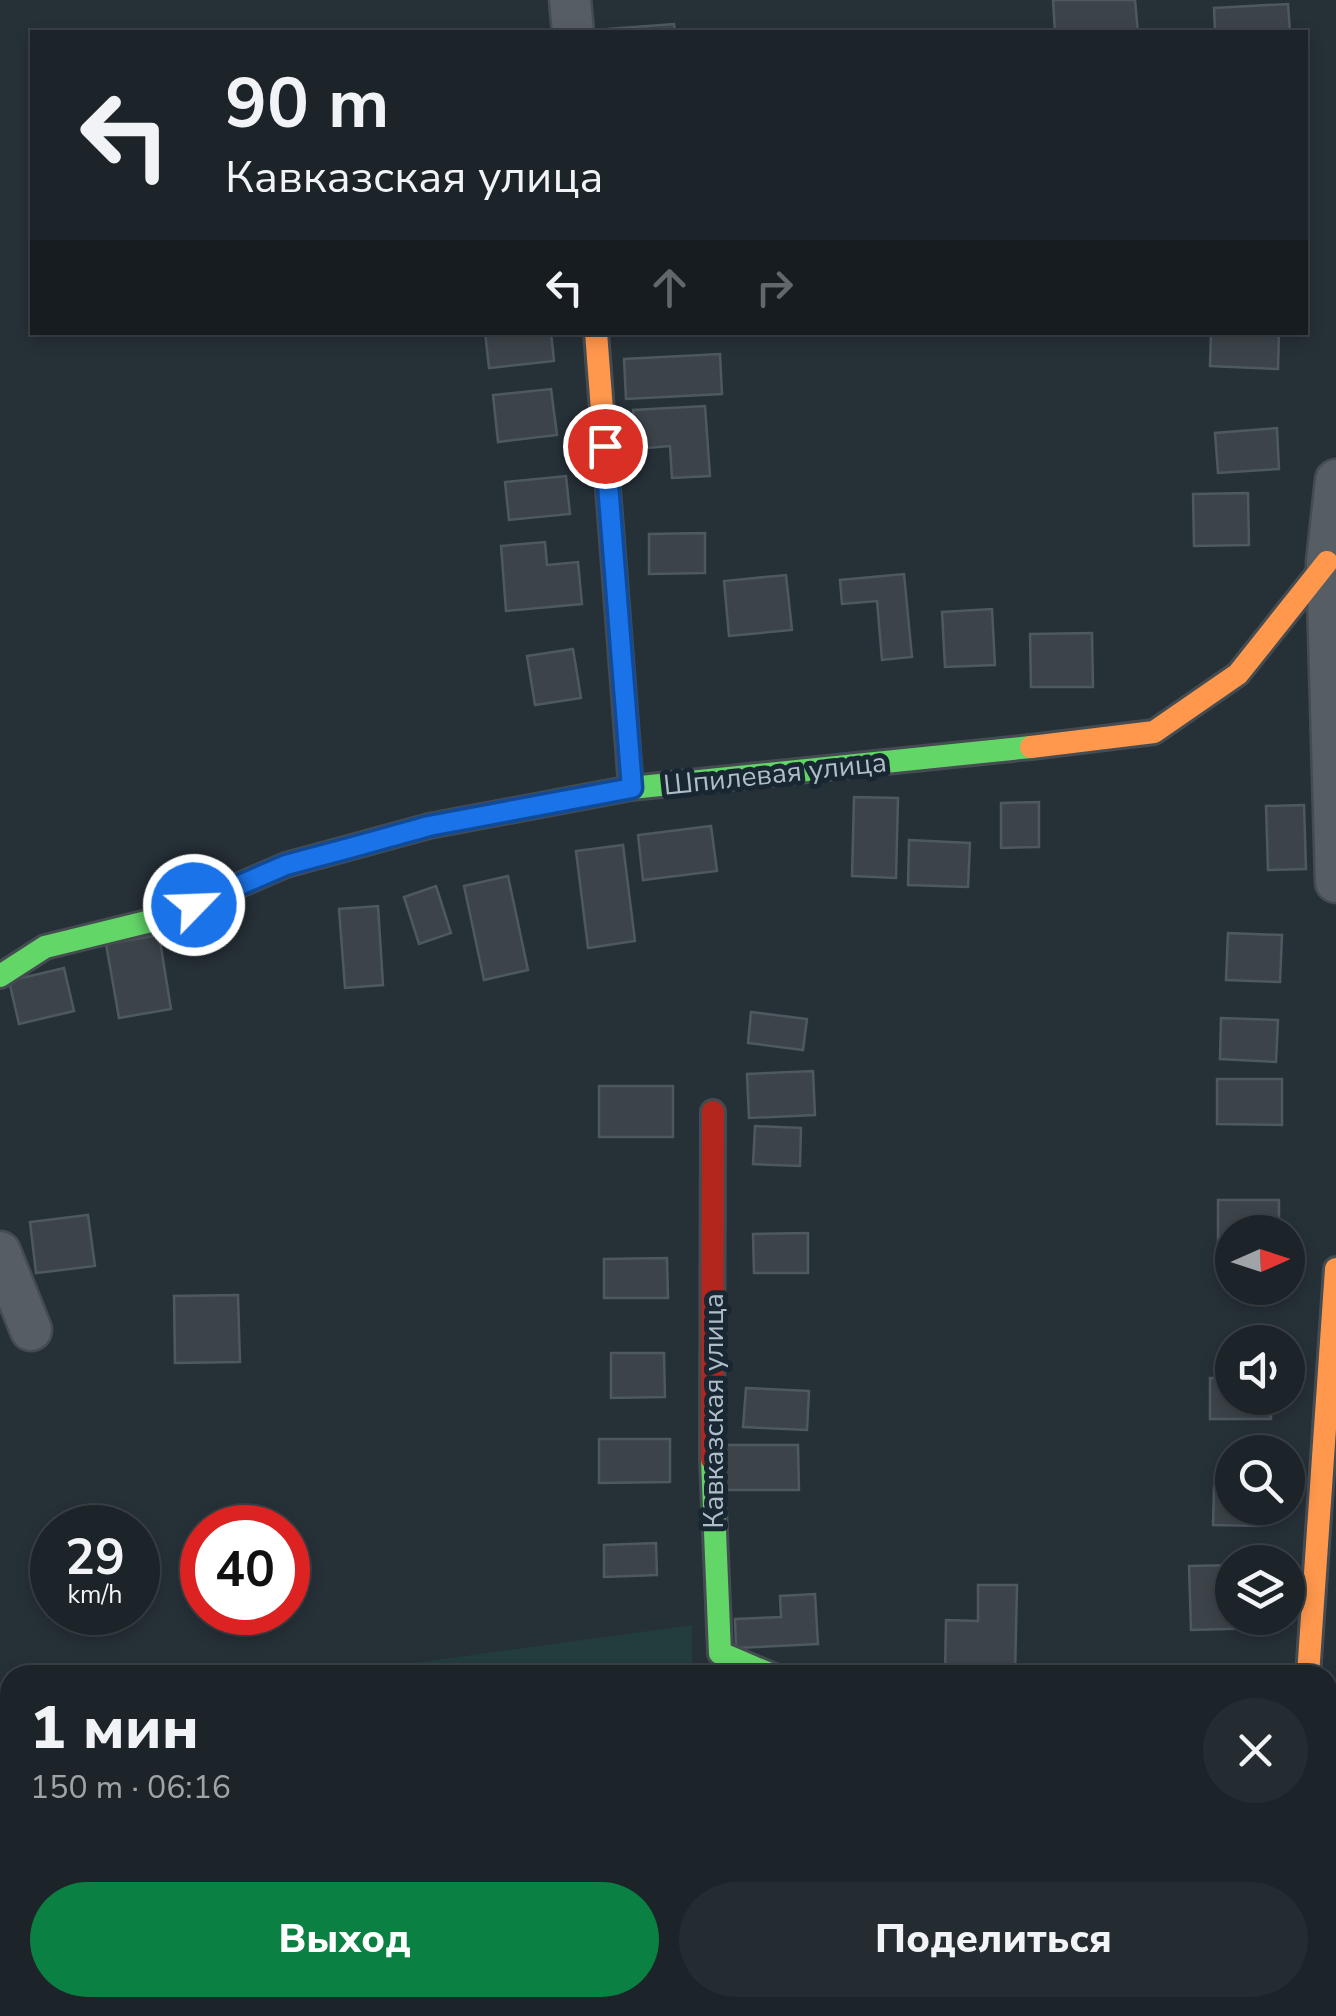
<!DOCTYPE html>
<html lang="ru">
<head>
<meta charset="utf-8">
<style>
  :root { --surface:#1c2429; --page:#252c31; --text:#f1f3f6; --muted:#a0a4a8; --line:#3a4146; --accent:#0b8043 }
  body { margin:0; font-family:"Nunito Sans",sans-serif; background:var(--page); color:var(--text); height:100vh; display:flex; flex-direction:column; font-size:38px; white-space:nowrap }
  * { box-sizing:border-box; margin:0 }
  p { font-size:32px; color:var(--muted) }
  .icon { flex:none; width:55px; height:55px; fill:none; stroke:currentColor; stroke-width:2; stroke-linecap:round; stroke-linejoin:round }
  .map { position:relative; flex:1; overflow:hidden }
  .sheet { position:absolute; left:0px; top:1665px; width:1338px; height:352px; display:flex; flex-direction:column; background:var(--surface); border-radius:30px 30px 0 0; box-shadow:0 5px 15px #0003,0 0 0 2px var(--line) }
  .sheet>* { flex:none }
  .hud { position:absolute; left:30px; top:30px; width:1278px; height:305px; border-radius:0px; box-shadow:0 5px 15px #0003,0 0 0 2px var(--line); background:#1c2429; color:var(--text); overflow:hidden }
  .needle { width:65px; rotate:87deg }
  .buttons { position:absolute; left:1215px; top:1215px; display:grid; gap:20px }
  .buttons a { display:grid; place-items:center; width:90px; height:90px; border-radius:50%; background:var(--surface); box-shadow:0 5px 15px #0003,0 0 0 2px var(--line); font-size:50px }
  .speed { position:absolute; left:30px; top:1505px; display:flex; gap:20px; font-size:50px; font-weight:700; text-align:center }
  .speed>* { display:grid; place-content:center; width:130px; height:130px; border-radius:50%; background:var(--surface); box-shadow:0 5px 15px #0003,0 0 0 2px var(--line); line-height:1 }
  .speed small { font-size:25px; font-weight:400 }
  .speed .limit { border:15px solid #d22; background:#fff; color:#111 }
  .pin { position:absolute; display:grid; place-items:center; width:85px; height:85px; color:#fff; margin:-42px; border:5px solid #fff; border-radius:50%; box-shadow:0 2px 10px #0007 }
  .me { position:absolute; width:110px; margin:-55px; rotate:66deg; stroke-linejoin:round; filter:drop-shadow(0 0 8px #0008) }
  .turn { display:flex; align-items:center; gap:35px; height:210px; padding:0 30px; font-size:45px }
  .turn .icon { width:130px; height:130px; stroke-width:2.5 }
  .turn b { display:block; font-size:70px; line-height:85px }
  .lanes { display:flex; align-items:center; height:95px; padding:0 30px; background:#0003; justify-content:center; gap:50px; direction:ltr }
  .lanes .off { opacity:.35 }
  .round { display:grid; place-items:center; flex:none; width:105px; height:105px; border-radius:52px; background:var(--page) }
  .summary { display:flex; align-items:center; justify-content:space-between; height:170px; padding:0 30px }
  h1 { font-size:60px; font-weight:800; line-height:75px }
  .cta { display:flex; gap:20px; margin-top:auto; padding:20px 30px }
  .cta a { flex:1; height:115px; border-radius:60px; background:var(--accent); color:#fff; font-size:40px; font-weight:800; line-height:115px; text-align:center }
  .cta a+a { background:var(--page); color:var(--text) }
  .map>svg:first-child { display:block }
</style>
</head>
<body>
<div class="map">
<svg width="1336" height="2016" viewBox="0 0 1336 2016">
  <rect width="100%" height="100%" fill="#263037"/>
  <!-- green -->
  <g fill="#233c3c">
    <polygon points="692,1625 692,1675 323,1675"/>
    <polygon points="10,1717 10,1898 0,1901 0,1719"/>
  </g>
  <!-- building -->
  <g fill="#3c444a" stroke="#4e585f" stroke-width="2.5">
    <polygon points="1053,0 1135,0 1138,32 1055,32"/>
    <polygon points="1288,4 1290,32 1215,32 1214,8"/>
    <polygon points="674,24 675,32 608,32 608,29"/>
    <polygon points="485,332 551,332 554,361 489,368"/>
    <polygon points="1211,332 1279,332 1278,369 1210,366"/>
    <polygon points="720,354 722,394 626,399 624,359"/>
    <polygon points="551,389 557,435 498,442 493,395"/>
    <polygon points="705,406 710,476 672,478 670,446 636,449 633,410"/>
    <polygon points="1277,428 1279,469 1218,473 1215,433"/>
    <polygon points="566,476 570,514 509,520 505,482"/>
    <polygon points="1248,493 1249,545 1194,546 1193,494"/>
    <polygon points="705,533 705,573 649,574 649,534"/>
    <polygon points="545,542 547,565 578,562 582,604 506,611 501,546"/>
    <polygon points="904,574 912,657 882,660 877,601 842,604 840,580"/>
    <polygon points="786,575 792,630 729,636 724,581"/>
    <polygon points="992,609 995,665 945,667 942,612"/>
    <polygon points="1092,633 1093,687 1031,687 1030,634"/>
    <polygon points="573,649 581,698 535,705 527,656"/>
    <polygon points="854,797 898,798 896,878 852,876"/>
    <polygon points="1039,802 1039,847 1001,848 1001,803"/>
    <polygon points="1304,805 1306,869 1268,870 1266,806"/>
    <polygon points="711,826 717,871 643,880 638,835"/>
    <polygon points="909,840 970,843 968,887 908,885"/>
    <polygon points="623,845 635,941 588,948 576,851"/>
    <polygon points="508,876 528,970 484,980 464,886"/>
    <polygon points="436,886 451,933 419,944 404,897"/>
    <polygon points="378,906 383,985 345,988 339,909"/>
    <polygon points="1228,933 1282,935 1280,982 1226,980"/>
    <polygon points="159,935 171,1009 119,1018 106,944"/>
    <polygon points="64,968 74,1011 19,1024 9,981"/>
    <polygon points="751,1012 807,1019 803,1050 748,1043"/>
    <polygon points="1221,1018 1278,1020 1276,1062 1220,1059"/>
    <polygon points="813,1071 815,1115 749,1118 747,1074"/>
    <polygon points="1217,1079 1282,1079 1282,1125 1217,1124"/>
    <rect x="599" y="1086" width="74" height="51"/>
    <polygon points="755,1126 801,1128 800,1166 753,1164"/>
    <polygon points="1218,1200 1279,1200 1279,1232 1232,1232 1232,1245 1218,1245"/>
    <polygon points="88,1215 95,1266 36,1273 30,1222"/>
    <polygon points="808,1233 808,1273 754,1273 753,1234"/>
    <polygon points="667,1258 668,1298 604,1298 604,1259"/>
    <polygon points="238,1295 240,1362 175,1363 174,1296"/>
    <polygon points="611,1353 664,1353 665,1397 611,1398"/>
    <polygon points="1210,1378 1232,1378 1232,1398 1271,1398 1271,1419 1210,1419"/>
    <polygon points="746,1388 809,1391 807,1430 743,1427"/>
    <polygon points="599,1439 670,1439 670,1482 599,1483"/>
    <polygon points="724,1445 798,1445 799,1490 724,1490"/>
    <polygon points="1214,1486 1232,1486 1232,1508 1260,1508 1260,1526 1213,1525"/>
    <polygon points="656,1543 657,1575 604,1577 604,1545"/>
    <polygon points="1232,1565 1232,1618 1263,1618 1263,1628 1191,1630 1189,1566"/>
    <polygon points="978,1585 1017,1585 1015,1675 945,1675 946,1620 978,1621"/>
    <polygon points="815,1594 818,1644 736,1648 735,1619 781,1617 780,1596"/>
    <rect x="1173" y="2008" width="58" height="8"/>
  </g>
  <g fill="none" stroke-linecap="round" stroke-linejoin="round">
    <!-- street casing -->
    <g stroke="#454c51" stroke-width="45">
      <g id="street">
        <polyline points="570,0 573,32"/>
        <polyline points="1336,480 1327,562 1336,882"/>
        <polyline points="0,1252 31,1330"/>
        <polyline points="1308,2008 1308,2016"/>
      </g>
    </g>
    <!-- fast casing -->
    <g stroke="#454c51" stroke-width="28">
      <g id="fast">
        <polyline points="0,976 45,947 163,918 286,865 429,826 631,788 1031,747"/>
        <polyline points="712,1459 720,1653 772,1675"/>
      </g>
    </g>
    <!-- slow casing -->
    <g stroke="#454c51" stroke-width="28">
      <g id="slow">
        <polyline points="596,332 631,788"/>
        <polyline points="1031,747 1154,732 1238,674 1327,562"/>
        <polyline points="1308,1675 1336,1269"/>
      </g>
    </g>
    <!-- jam casing -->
    <g stroke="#454c51" stroke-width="28">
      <polyline id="jam" points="712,1459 713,1112"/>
    </g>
    <!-- street -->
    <use href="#street" stroke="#565e64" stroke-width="40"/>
    <!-- fast -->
    <use href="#fast" stroke="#63d668" stroke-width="22"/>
    <!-- slow -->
    <use href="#slow" stroke="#ff974d" stroke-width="22"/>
    <!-- jam -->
    <use href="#jam" stroke="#b3261e" stroke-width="22"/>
  </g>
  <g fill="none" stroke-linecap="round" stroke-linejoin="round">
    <!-- route casing -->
    <g stroke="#114b97" stroke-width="25">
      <polyline id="route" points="194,905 286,865 357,846 429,826 632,788 605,446"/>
    </g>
    <!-- route -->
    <use href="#route" stroke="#1a73e8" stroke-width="18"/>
  </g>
  <g text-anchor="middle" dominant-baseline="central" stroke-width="10" stroke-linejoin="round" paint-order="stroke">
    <!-- street labels -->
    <g font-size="28" fill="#afbdc9" stroke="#192732">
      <text transform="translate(775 774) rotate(-6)">Шпилевая улица</text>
      <text transform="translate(714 1411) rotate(-90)">Кавказская улица</text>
    </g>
  </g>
</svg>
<div class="buttons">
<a><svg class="needle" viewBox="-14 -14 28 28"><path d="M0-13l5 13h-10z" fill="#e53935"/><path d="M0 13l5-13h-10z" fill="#a0a4a8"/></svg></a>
<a><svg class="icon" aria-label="sound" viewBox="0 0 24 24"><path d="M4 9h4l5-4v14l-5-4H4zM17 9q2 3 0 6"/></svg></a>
<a><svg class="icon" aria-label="search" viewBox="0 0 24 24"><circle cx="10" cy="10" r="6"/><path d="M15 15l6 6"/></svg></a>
<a><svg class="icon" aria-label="layers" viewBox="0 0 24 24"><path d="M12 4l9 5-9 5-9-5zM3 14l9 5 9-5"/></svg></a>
</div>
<div class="speed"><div>29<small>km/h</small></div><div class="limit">40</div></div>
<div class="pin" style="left:605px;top:446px;background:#d93025"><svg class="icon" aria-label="arrive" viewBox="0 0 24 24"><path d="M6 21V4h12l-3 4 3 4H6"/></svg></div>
<svg class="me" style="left:194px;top:905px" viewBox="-20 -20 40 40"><circle r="17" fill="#1a73e8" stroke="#fff" stroke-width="3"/><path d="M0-11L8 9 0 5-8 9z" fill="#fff"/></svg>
<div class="hud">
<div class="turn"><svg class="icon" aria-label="left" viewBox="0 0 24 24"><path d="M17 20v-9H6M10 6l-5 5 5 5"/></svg><div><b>90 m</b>Кавказская улица</div></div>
<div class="lanes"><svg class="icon" aria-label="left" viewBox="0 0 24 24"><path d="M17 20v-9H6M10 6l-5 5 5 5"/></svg><svg class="icon off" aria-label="ahead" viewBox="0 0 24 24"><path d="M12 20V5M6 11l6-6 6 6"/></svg><svg class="icon off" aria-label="right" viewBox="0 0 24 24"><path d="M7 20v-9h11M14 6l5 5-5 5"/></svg></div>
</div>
<section class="sheet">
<div class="summary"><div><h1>1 мин</h1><p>150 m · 06:16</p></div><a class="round"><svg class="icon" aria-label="close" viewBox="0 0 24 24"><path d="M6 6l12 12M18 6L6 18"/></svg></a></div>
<div class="cta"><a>Выход</a><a>Поделиться</a></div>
</section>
</div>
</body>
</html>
